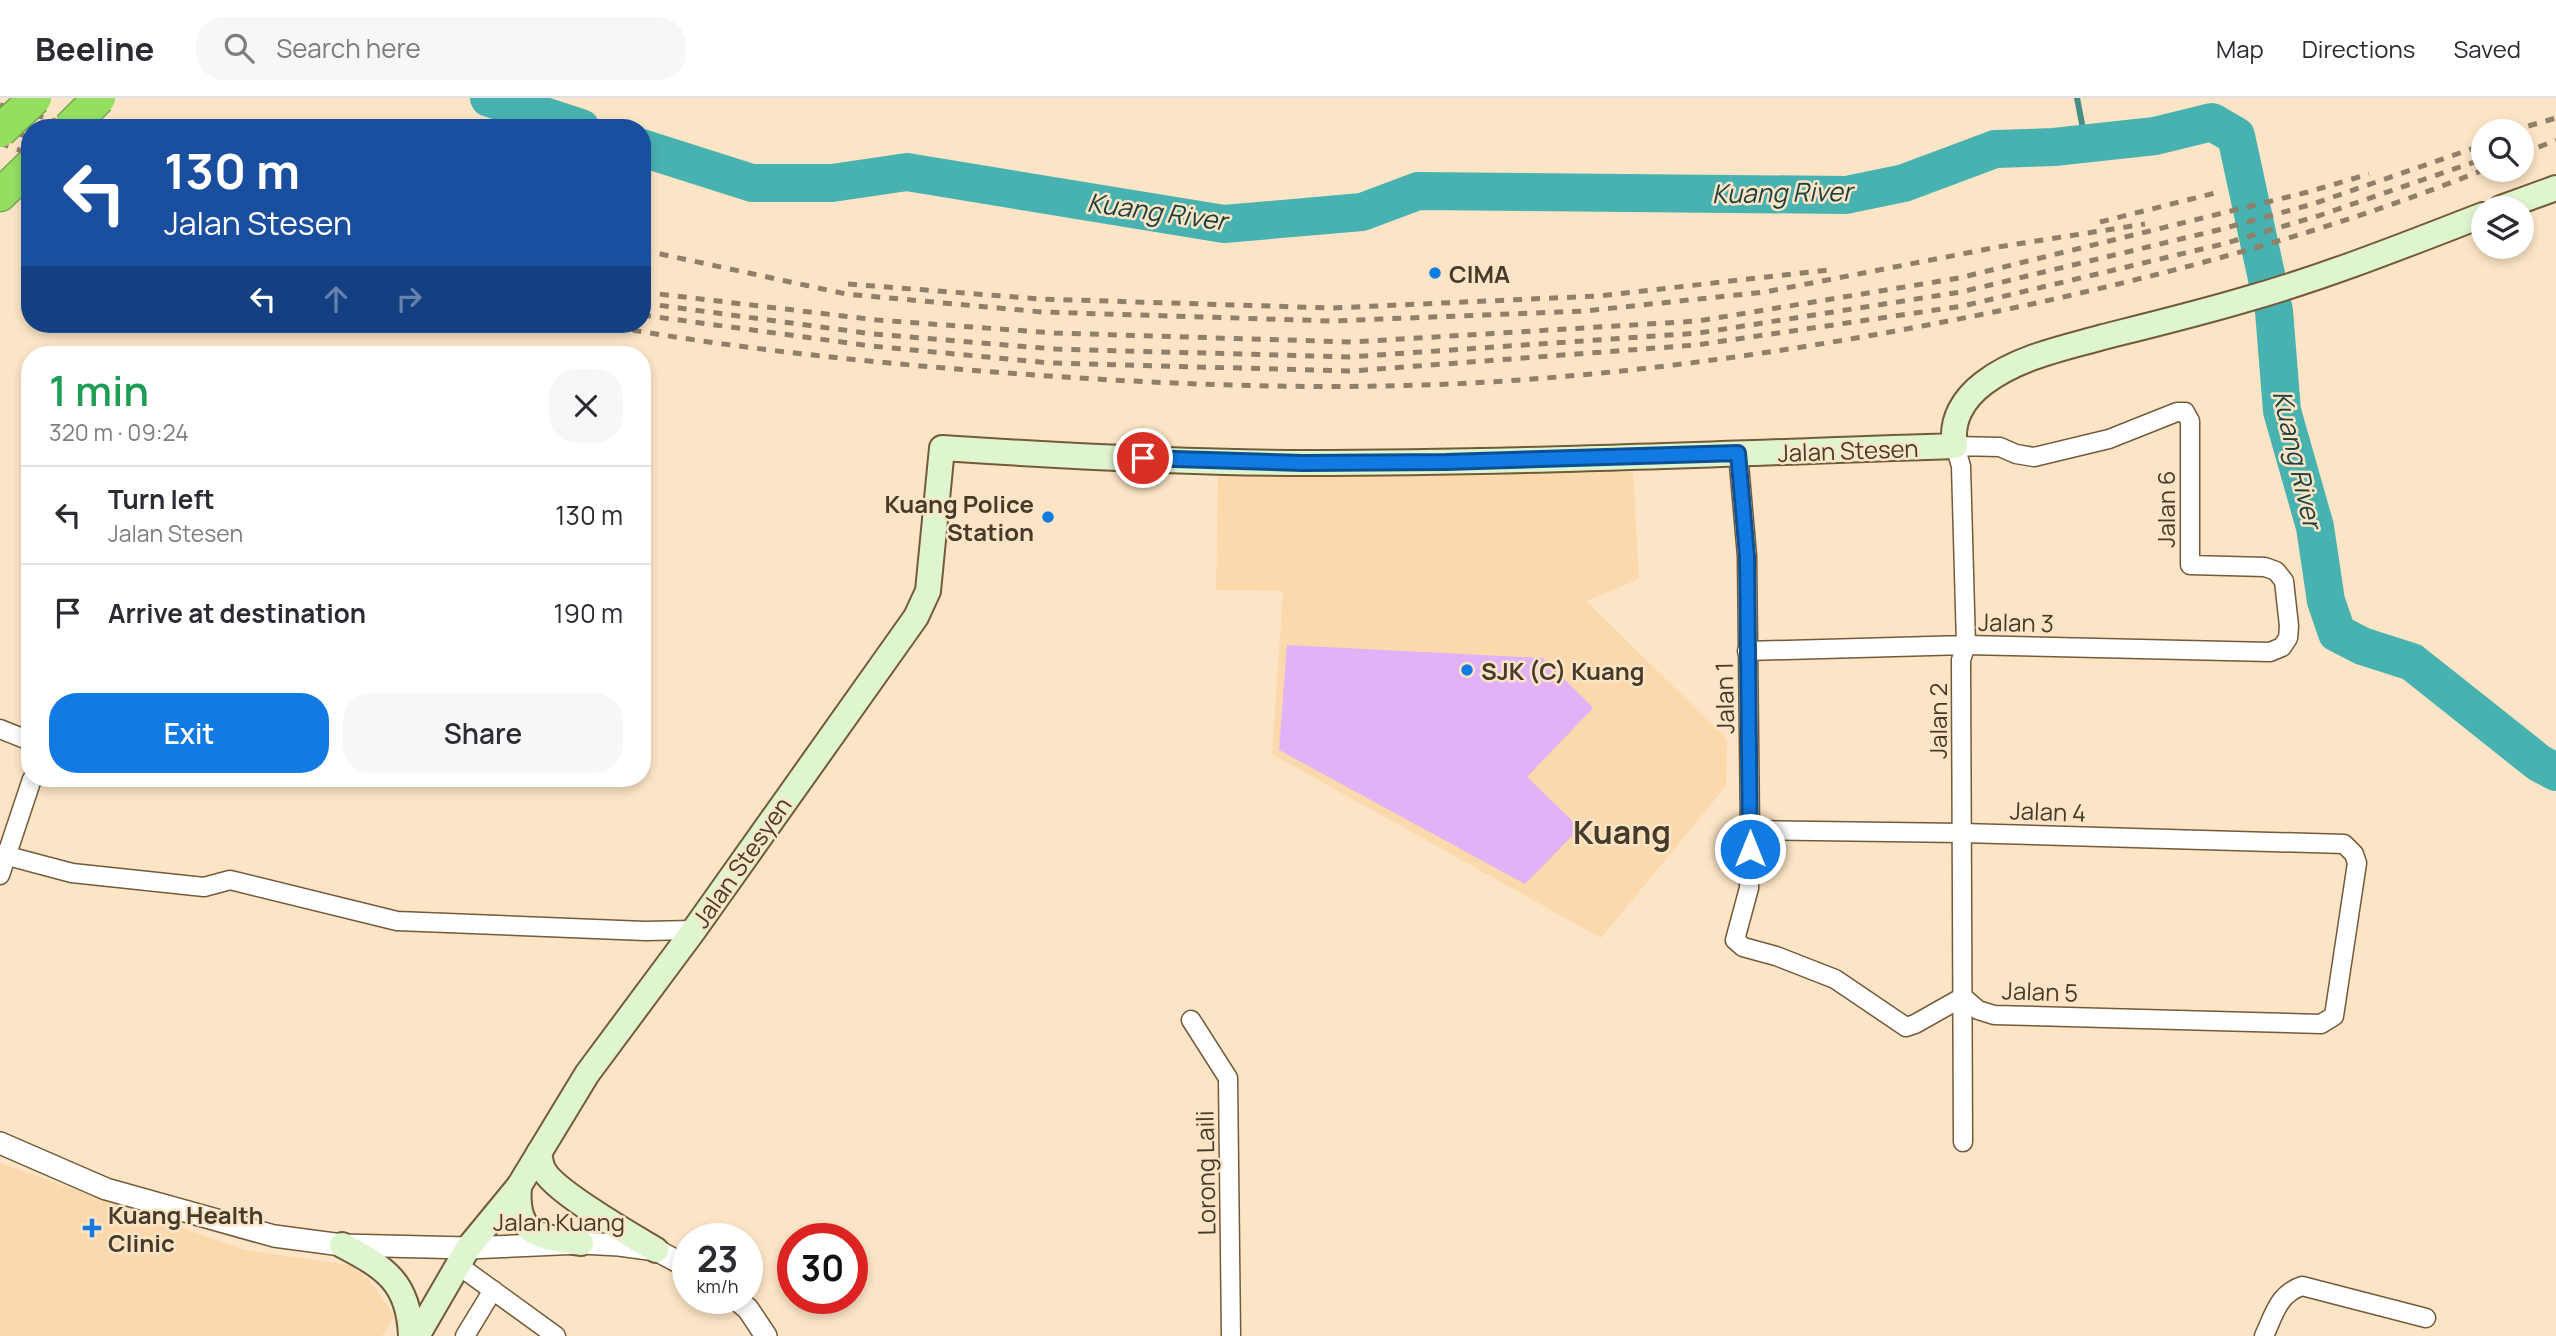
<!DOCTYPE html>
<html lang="en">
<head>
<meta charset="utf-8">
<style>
  :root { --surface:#fff; --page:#f7f7f7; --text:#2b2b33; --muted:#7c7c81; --line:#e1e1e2; --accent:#127be3 }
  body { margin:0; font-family:Manrope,sans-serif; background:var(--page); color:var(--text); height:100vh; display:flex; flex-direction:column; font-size:26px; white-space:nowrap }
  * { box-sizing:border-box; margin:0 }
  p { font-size:23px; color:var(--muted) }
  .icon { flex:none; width:38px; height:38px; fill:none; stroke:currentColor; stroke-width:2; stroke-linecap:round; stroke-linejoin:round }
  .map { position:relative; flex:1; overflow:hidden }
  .side { position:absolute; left:21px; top:248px; width:630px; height:441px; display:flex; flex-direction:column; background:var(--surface); border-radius:28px; box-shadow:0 4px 10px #0003 }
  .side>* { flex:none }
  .hud { position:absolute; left:21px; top:21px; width:630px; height:214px; border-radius:28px; box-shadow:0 4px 10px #0003; background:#1a4fa0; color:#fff; overflow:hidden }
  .buttons { position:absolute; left:2471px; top:21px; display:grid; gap:14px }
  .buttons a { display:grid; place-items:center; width:63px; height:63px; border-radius:50%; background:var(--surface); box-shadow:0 4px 10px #0003; font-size:35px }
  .speed { position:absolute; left:672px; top:1125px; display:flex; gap:14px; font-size:35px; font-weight:700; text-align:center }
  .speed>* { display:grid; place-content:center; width:91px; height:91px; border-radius:50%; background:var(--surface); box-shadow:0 4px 10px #0003; line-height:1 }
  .speed small { font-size:18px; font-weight:400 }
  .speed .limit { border:10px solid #d22; background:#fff; color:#111 }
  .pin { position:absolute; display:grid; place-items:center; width:60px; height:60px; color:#fff; margin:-30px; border:4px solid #fff; border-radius:50%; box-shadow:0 2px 7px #0007 }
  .me { position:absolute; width:77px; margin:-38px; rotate:0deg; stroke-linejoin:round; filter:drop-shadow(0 0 5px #0008) }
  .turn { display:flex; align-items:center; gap:24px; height:147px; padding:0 28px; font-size:32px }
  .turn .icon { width:91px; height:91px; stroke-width:2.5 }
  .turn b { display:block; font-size:49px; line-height:60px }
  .lanes { display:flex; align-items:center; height:66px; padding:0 28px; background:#0003; justify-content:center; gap:35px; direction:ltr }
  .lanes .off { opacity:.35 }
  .round { display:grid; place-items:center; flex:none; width:74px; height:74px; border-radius:28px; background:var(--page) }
  .head { display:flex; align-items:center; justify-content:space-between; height:119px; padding:0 28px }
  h1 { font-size:42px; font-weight:600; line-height:52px; color:#1e9e55 }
  .action { display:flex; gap:14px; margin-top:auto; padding:14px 28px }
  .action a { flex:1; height:80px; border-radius:28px; background:var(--accent); color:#fff; font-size:28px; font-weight:600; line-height:80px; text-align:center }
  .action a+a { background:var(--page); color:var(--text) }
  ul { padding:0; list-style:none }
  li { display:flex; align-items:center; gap:21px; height:98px; padding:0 28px; border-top:2px solid var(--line) }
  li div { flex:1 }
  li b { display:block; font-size:26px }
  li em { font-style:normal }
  header { display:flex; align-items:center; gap:42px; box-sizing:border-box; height:98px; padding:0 35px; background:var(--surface); border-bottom:2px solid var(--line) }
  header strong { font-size:33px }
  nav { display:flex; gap:38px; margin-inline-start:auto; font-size:24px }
  .search { width:490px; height:63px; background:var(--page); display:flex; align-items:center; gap:18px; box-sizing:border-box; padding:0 24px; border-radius:28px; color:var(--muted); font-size:26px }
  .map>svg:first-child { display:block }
</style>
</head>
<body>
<header>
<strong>Beeline</strong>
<div class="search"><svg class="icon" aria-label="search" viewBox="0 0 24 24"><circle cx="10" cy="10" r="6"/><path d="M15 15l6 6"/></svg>Search here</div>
<nav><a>Map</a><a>Directions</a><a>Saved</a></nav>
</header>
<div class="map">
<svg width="2556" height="1238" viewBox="0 0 2556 1238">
  <rect width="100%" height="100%" fill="#fce5c6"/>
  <!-- built -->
  <g fill="#fbd9ac">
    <polygon points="1633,374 1639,481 1586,503 1727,641 1726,688 1601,840 1272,656 1283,493 1216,492 1218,378"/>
    <polygon points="0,1065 245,1152 349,1167 368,1181 395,1218 382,1238 0,1238"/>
  </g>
  <!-- green -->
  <polygon fill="#e1b2f8" points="1287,547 1543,560 1593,610 1527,679 1580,730 1525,786 1279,652"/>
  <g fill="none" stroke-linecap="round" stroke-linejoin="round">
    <!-- stream -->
    <polyline stroke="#478e89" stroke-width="6" points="2077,0 2086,46"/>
    <!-- river -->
    <g stroke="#48b2b1" stroke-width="38">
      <polyline points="489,0 581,30"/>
      <polyline points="642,50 752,85 832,85 907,74 1224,126 1362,114 1418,93 1846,97 1904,85 1995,51 2054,49 2155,38 2212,24 2236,38 2274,213 2282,313 2315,429 2326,503 2337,535 2362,548 2412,564 2539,665 2556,674"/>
    </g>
    <!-- minor casing -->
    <g stroke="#735a38" stroke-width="21">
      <g id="minor">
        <polyline points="1738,355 1747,458 1750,732 1749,790 1735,842 1743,849 1776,858 1835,881 1906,929 1915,926 1963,899"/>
        <polyline points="1747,553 1966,547 2270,554 2282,549 2288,540 2289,528 2284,483 2276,473 2265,469 2190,467 2190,323 2185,314 2177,314 2109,341 2034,359 2016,356 2000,349 1955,348 1961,368 1966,547 1961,562 1963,1044"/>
        <polyline points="0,631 30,643"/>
        <polyline points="1750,732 1962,735 2344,746 2354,756 2357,765 2334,918 2321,926 1994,917 1978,912 1963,899"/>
        <polyline points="0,756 72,775 204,789 230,782 397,823 645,833 694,832"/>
        <polyline points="0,777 32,681"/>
        <polyline points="1191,922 1228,980 1231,1238"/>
        <polyline points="458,1167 556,1238"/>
        <polyline points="465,1238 493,1192"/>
        <path d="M 2264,1238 C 2274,1217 2278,1196 2302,1188 L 2426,1220"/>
      </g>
    </g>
    <!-- tertiary casing -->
    <g stroke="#735a38" stroke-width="24">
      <g id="tertiary">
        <polyline points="0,1045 106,1091 274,1138 342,1147 468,1150 581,1145 619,1147 656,1152 688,1169"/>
        <polyline points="735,1200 748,1211 766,1238"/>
      </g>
    </g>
    <!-- secondary casing -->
    <g stroke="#735a38" stroke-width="28">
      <g id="secondary">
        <polyline points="2501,110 2556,90"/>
        <path d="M 539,1055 C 540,1060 541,1067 543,1071 C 553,1093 633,1138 656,1152"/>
        <path d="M 519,1088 C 515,1139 539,1138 581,1145"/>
        <path d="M 342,1147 C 386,1170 409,1185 411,1238"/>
        <path d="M 417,1238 L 468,1150 L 519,1088 L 587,976 L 694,832 L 916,519 L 928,493 L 942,350 C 1063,358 1185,365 1306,365 C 1523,365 1739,355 1955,348 C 1950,322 1964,300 1984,285 C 2018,259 2064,250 2103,239 C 2151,227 2200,215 2247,201 C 2328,178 2405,147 2483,117"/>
      </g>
    </g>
    <!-- motorway casing -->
    <g stroke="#79a54d" stroke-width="35">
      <polyline id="motorway" points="0,97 30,68"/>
    </g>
    <!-- minor -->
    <use href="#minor" stroke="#fff" stroke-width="18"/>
    <!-- tertiary -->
    <use href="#tertiary" stroke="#fff" stroke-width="21"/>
    <!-- secondary -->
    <use href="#secondary" stroke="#dff5cf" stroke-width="24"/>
    <!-- motorway -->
    <use href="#motorway" stroke="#94de60" stroke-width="32"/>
    <!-- rail -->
    <g stroke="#90806a" stroke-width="5" stroke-dasharray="9 9" stroke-linecap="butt">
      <polyline points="0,7 80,30"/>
      <polyline points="0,28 30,40"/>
      <polyline points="2511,33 2556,20"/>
      <polyline points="0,45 30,56"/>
      <polyline points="2522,56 2556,42"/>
      <polyline points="2100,124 2219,94"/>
      <polyline points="642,152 846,196 1042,214 1332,223 1585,213 1765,194 1998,149 2145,126"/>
      <polyline points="848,186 1041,201 1332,210 1598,198 1829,172"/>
      <polyline points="642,194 877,222 1054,235 1352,244 1698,223 1959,180 2308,94 2369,76"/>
      <polyline points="642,205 873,236 1055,251 1349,259 1699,235 1961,194 2218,132 2313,106 2483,47"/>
      <polyline points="642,217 871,248 1050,265 1351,273 1696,247 1963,208 2223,146 2318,118 2483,61"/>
      <path d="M 597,226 C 719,248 845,262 969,272 C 1142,286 1316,294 1489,284 C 1671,273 1853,244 2032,206 C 2185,172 2337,131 2483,72"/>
    </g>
    <!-- motorway-bridge casing -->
    <g stroke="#79a54d" stroke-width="35" stroke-linecap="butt">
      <g id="motorway-bridge">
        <polyline points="69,30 99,0"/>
        <polyline points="0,33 35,0"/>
      </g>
    </g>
    <!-- motorway-bridge -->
    <use href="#motorway-bridge" stroke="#94de60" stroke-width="32"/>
  </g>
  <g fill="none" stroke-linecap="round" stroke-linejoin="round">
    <!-- route casing -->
    <g stroke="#0c5094" stroke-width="18">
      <polyline id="route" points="1143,360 1303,365 1446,364 1738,355 1747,458 1750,751"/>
    </g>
    <!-- route -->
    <use href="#route" stroke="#127be3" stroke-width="12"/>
  </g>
  <!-- markers -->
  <g fill="#127be3" stroke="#fce5c6" stroke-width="2.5">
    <circle cx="1435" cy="175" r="7"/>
    <circle cx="1048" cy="419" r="7"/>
    <circle cx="1467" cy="572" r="7"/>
    <path d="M88.5 1119.5h7v7h7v7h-7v7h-7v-7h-7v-7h7z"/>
  </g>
  <g text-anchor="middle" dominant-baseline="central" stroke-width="5" stroke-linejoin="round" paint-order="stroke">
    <!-- poi labels -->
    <g font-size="24" font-weight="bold" fill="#463b2b" stroke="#fce5c6" text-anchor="start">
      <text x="1449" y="175">CIMA</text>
      <text x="1034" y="405" text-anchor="end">Kuang Police<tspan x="1034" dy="28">Station</tspan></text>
      <text x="1481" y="572">SJK (C) Kuang</text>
      <text x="108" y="1116">Kuang Health<tspan x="108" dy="28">Clinic</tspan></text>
    </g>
    <!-- street labels -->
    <g font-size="24" fill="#463b2b" stroke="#fce5c6">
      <text transform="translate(1848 352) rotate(-2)">Jalan Stesen</text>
      <text transform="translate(2165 411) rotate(-90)">Jalan 6</text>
      <text transform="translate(2016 524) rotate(1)">Jalan 3</text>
      <text transform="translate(1724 600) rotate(-91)">Jalan 1</text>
      <text transform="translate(1937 623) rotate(-90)">Jalan 2</text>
      <text transform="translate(2048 713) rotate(2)">Jalan 4</text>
      <text transform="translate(741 764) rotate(-55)">Jalan Stesyen</text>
      <text transform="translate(2040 893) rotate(2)">Jalan 5</text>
      <text transform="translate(1205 1075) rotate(-91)">Lorong Laili</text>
      <text x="559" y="1123">Jalan Kuang</text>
    </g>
    <!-- water labels -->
    <g font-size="26" font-style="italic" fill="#1f403f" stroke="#fce5c6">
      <text transform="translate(1782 94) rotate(-1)">Kuang River</text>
      <text transform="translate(1157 113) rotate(8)">Kuang River</text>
      <text transform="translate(2298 361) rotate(77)">Kuang River</text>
    </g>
    <!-- district labels -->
    <g font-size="32" font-weight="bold" fill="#463b2b" stroke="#fce5c6">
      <text x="1622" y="734">Kuang</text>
    </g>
  </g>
</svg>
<div class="buttons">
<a><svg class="icon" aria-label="search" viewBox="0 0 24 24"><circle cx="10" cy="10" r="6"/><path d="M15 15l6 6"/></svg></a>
<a><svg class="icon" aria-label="layers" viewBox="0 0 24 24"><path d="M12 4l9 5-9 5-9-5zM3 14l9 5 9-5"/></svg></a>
</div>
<div class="speed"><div>23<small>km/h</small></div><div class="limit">30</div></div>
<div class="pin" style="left:1143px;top:360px;background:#d93025"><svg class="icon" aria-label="arrive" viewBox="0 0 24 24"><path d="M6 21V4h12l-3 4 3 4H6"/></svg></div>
<svg class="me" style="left:1750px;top:751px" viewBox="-20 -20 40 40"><circle r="17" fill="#127be3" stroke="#fff" stroke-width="3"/><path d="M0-11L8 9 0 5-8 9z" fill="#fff"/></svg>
<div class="hud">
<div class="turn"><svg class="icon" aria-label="left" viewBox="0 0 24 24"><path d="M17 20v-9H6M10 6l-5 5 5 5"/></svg><div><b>130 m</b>Jalan Stesen</div></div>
<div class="lanes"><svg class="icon" aria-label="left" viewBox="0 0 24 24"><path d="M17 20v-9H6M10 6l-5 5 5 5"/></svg><svg class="icon off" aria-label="ahead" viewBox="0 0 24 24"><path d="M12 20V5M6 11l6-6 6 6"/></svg><svg class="icon off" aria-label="right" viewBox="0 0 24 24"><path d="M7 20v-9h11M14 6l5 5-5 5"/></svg></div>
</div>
<section class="side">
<div class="head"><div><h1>1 min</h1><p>320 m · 09:24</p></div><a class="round"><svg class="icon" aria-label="close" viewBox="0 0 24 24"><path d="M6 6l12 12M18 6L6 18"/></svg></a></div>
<ul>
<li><svg class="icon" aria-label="left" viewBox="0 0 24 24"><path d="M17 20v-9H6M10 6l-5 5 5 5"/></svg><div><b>Turn left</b><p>Jalan Stesen</p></div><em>130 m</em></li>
<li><svg class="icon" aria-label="arrive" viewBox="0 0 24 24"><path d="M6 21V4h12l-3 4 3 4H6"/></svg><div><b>Arrive at destination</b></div><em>190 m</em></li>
</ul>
<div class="action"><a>Exit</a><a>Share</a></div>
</section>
</div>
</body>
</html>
